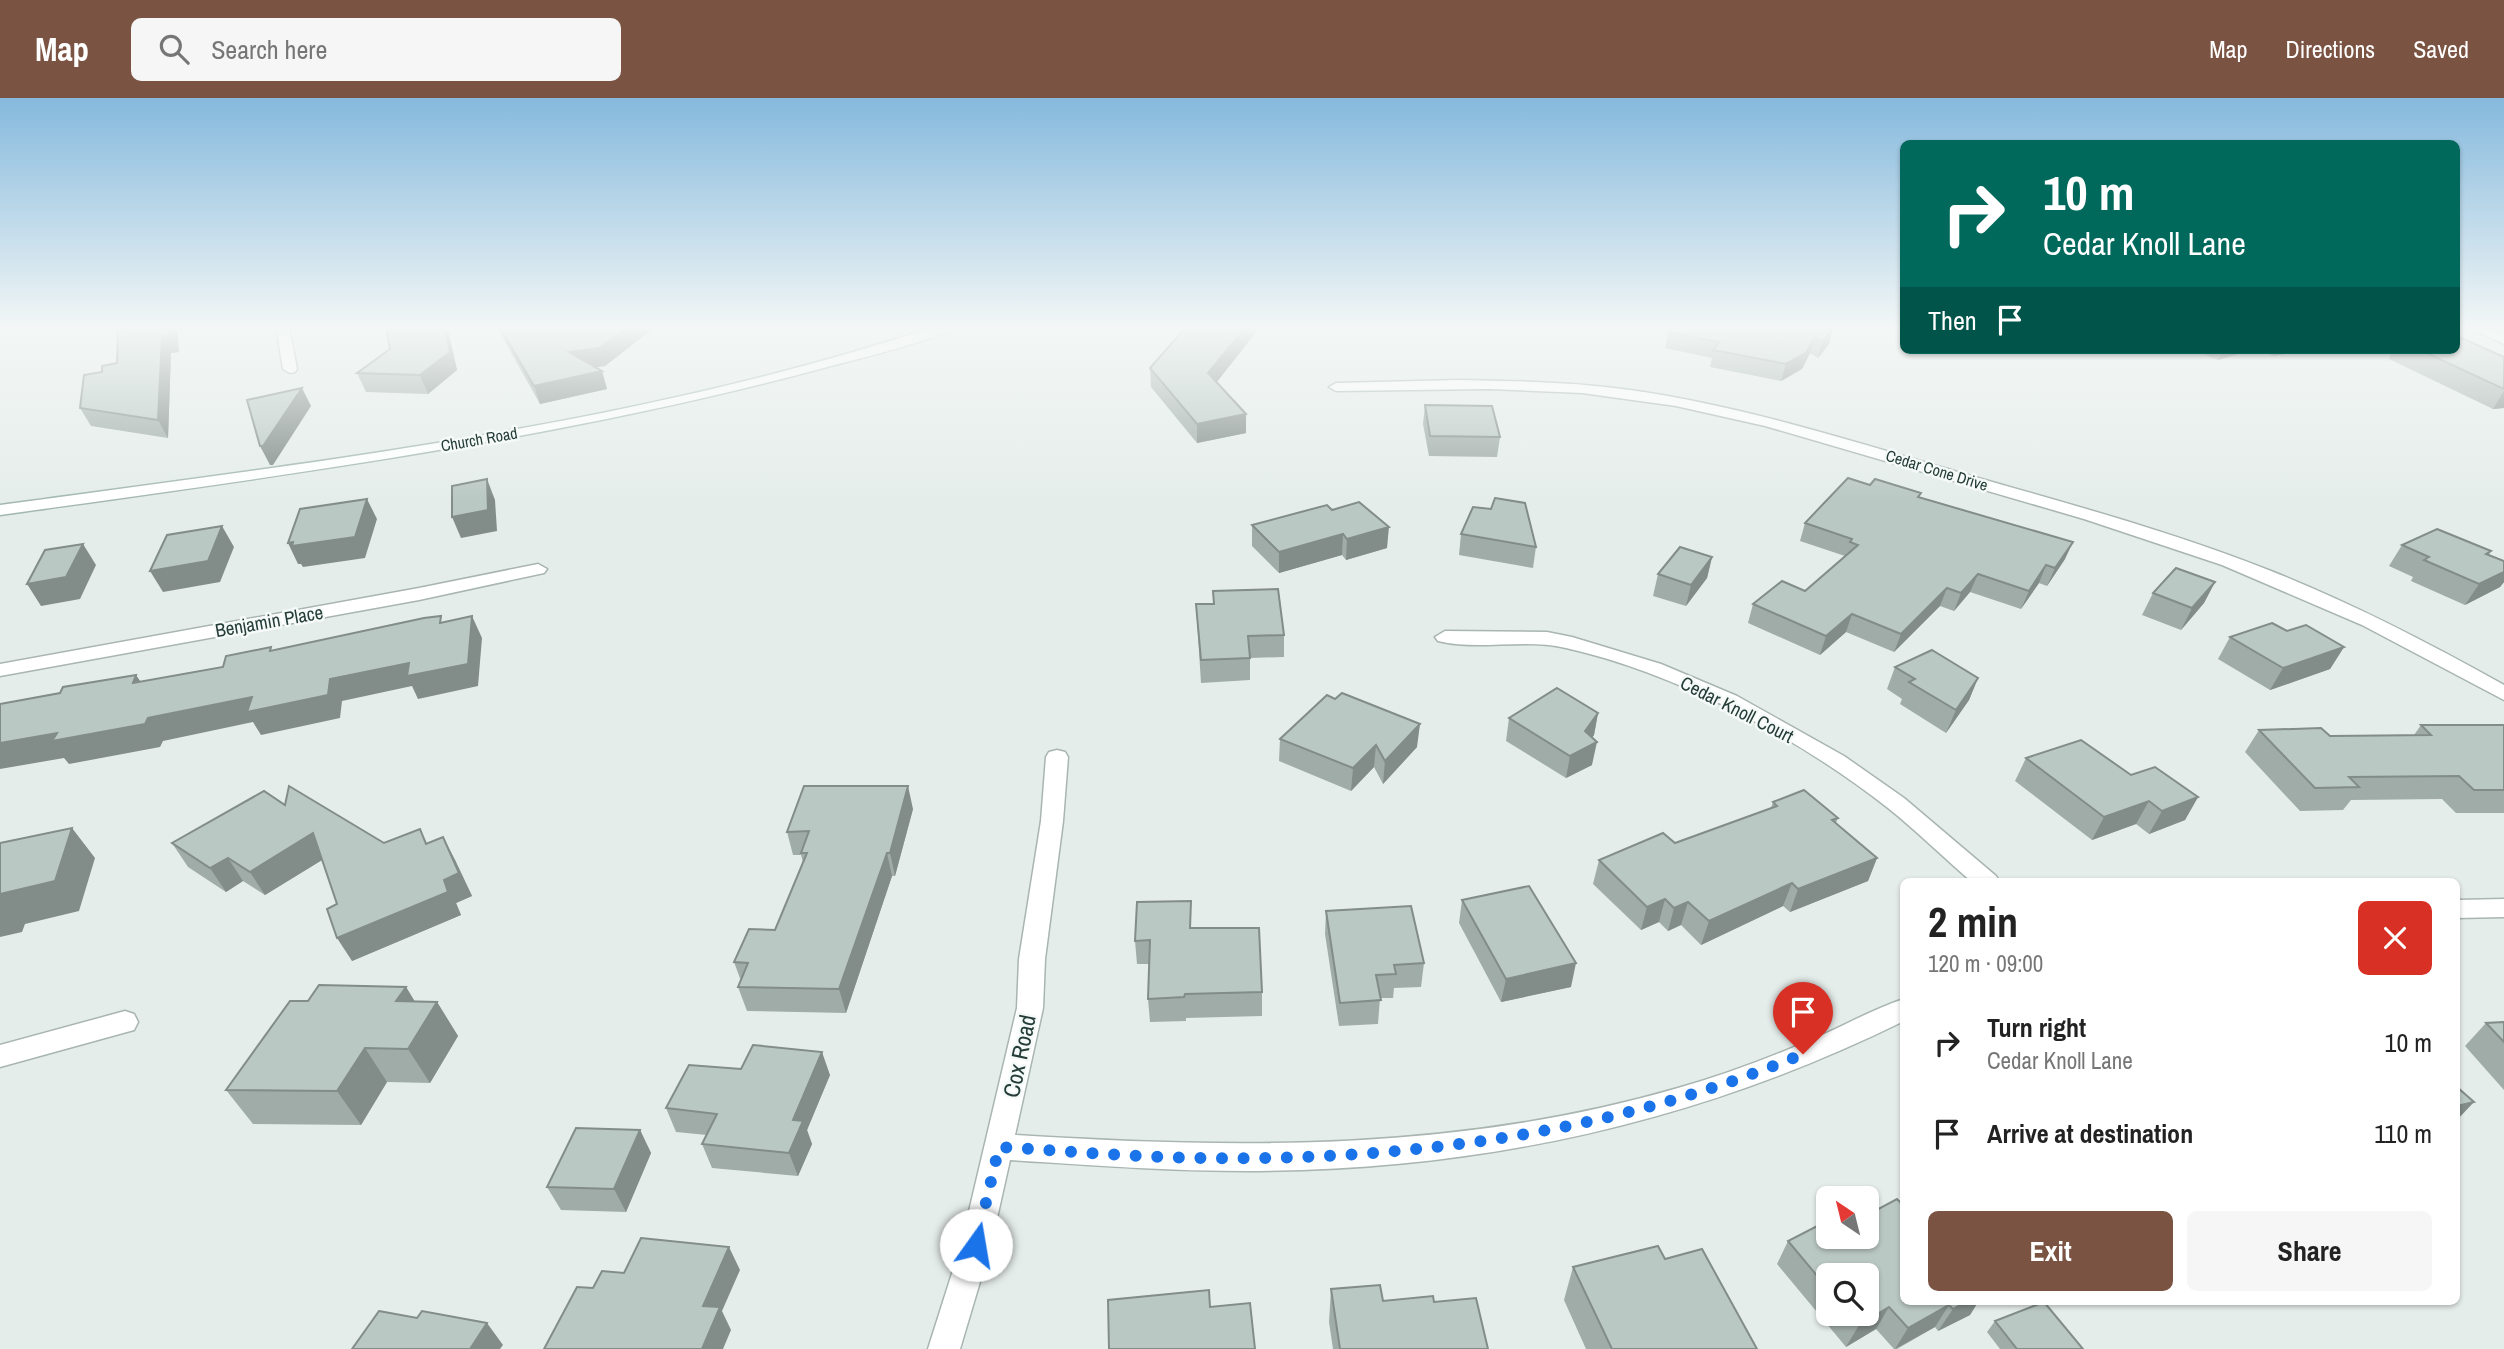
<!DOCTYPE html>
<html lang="en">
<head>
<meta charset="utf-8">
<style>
  :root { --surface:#fff; --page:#f6f6f6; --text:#222; --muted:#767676; --accent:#7b5342 }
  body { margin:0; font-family:"Archivo Narrow",sans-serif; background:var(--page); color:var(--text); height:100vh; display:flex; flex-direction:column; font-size:26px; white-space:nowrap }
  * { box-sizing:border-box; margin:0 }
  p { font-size:23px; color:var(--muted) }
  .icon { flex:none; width:38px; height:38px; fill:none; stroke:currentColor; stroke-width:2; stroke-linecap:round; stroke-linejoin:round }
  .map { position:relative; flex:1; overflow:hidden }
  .panel { position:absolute; left:1900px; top:780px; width:560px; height:427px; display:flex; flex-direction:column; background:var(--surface); border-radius:10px; box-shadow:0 2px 5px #0004 }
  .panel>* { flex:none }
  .banner { position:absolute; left:1900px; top:42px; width:560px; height:214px; border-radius:10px; box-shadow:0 2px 5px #0004; background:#00695c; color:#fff; overflow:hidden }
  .needle { width:46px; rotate:325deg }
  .buttons { position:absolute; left:1816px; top:1088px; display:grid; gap:14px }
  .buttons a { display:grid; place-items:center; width:63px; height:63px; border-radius:10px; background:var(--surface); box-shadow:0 2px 5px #0004; font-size:35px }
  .pin { position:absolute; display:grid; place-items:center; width:60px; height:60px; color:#fff; margin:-72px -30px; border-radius:50% 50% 50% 0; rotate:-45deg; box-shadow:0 0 7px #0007 }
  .pin .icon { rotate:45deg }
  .me { position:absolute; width:77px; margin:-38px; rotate:13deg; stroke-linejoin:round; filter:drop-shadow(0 0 5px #0008) }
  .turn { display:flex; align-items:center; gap:24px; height:147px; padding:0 28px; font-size:32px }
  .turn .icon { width:91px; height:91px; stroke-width:2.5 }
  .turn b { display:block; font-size:49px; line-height:60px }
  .then { display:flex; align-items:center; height:66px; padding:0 28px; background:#0003; gap:14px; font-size:26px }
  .round { display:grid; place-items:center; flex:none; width:74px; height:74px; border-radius:10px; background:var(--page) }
  .headline { display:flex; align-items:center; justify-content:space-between; height:119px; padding:0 28px }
  h1 { font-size:42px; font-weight:800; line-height:52px }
  .button { display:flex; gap:14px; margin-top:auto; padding:14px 28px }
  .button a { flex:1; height:80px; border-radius:10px; background:var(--accent); color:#fff; font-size:28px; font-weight:800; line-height:80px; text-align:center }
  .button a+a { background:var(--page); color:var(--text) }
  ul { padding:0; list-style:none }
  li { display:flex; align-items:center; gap:21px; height:91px; padding:0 28px }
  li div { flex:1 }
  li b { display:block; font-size:26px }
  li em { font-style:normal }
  header { display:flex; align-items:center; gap:42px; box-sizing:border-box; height:98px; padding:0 35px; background:var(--accent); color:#fff }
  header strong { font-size:33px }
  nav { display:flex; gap:38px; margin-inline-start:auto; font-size:24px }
  .search { width:490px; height:63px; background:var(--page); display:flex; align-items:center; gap:18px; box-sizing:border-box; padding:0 24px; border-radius:10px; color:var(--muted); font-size:26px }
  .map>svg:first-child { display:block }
</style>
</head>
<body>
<header>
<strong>Map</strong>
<div class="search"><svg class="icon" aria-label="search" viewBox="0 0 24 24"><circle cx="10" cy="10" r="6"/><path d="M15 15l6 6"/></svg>Search here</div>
<nav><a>Map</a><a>Directions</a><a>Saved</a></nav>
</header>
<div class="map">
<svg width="2504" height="1251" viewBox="0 0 2504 1251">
  <rect width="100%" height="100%" fill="#e5edea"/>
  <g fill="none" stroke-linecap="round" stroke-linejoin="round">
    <!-- street casing -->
    <g stroke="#a8b5b1" stroke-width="3">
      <g id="street">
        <polygon points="276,228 289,228 297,271 295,274 290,275 283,271"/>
        <polygon points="2465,228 2483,228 2504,237 2504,246"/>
        <path d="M 1459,282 C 1516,283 1573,284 1630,292 C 1743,308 1852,343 1961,375 C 2065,405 2171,433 2271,473 C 2352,505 2429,545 2504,587 L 2504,602 L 2362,527 L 2222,467 L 2084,421 L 1765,328 L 1676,308 L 1582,295 L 1490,291 L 1336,293 L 1329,289 L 1336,285 Z"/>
        <polygon points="538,466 547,471 544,475 419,502 0,578 0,566 419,490"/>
        <path d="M 1445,533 L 1547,534 L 1572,539 L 1661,566 L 1737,598 L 1844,658 L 1904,700 L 1996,778 L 2000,784 L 1972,784 C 1944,760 1917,733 1888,710 C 1799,640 1677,575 1566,550 C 1524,540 1478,553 1438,543 L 1435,539 Z"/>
        <path d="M 1057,652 L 1065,654 L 1068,659 L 1063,723 L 1045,861 L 1043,910 L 1015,1037 C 1242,1051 1457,1054 1678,990 C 1727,976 1775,958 1822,937 C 1849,925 1876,910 1904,901 L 1904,923 C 1697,1025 1479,1073 1248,1073 C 1169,1073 1089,1067 1010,1062 L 991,1147 L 960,1251 L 928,1251 L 961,1147 L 1017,910 L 1019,861 L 1041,723 L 1046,659 L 1049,654 Z"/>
        <polygon points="2504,801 2504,819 2457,820 2457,802"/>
        <polygon points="125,913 134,916 138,924 134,932 0,969 0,947"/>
      </g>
    </g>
    <!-- secondary casing -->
    <g stroke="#a4b8b2" stroke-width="3">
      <path id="secondary" d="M 937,228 L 956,228 C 942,241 854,262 831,268 C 559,342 279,378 0,417 L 0,407 C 314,364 635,328 937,228 Z"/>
    </g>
    <!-- street -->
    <use href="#street" fill="#fff" fill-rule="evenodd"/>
    <!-- secondary -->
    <use href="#secondary" fill="#fff" fill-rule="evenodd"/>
  </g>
  <!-- wall -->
  <g fill="#a0aca8" fill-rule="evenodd">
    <polygon points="386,228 447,228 457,272 428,296 366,294 357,275 390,251"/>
    <polygon points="496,228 655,228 655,229 605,268 595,269 602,273 607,291 540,306"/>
    <polygon points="128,230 189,230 177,232 179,254 171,255 168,340 91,328 80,310 102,274 117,265"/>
    <polygon points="1833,230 1829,246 1818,260 1810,255 1802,271 1781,283 1710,269 1712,260 1665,250 1668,234"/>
    <polygon points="2193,252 2252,252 2218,262"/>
    <polygon points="2260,252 2308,252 2273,258"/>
    <polygon points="2393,252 2457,252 2504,259 2504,310 2493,311 2389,261"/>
    <polygon points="1150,270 1217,284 1246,335 1197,345 1151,289"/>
    <polygon points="1425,307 1500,339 1497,359 1429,358 1423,326"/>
    <polygon points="1870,387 1921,395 1919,399 2065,461 2047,488 2039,485 2021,511 1970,494 1954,513 1940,508 1894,554 1846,534 1820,557 1748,525 1753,506 1805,493 1845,458 1800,443 1805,425"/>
    <polygon points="1332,412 1387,450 1346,462 1342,457 1279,475 1252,448 1252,427"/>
    <polygon points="1461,436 1536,449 1533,470 1459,457"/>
    <polygon points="2402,447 2491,453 2489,457 2504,463 2504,484 2500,489 2465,507 2411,483 2413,479 2389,468"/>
    <polygon points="1712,459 1707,480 1686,508 1653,498 1658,476"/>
    <polygon points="2215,484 2204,505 2181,532 2142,517 2153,495"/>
    <polygon points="1213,493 1284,537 1284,559 1250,560 1250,582 1201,585 1196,506 1213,506"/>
    <polygon points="2287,533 2344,549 2330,571 2270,592 2218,561 2230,539"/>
    <polygon points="1895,569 1978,580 1969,602 1946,635 1900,606 1902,601 1887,591"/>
    <polygon points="1598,615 1594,637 1592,640 1592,667 1566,680 1506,643 1509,620"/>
    <polygon points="2421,627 2504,627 2504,715 2456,715 2442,701 2351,702 2343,712 2300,713 2245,654 2259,632 2330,638 2414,637"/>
    <polygon points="1280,641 1417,649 1383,686 1374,669 1351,693 1279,663"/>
    <polygon points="2026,660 2131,677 2198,699 2185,722 2149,736 2136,726 2092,742 2015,683"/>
    <polygon points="1773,704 1838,720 1836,725 1877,760 1868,783 1790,814 1783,808 1701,847 1681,827 1668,833 1659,824 1641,832 1593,786 1599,762 1675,745 1771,710"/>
    <polygon points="285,707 384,745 420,731 427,745 443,739 455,762 472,798 456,805 461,817 352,863 337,806 322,762 265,797 243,783 226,794 188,769 172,745"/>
    <polygon points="913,711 895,778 892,778 846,915 747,913 738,889 741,883 734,864 775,832 803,764 801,757 793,757 787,734"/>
    <polygon points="1462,802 1571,889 1501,904 1459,825"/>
    <polygon points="1326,813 1424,865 1421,889 1394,890 1393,900 1380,900 1378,926 1339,928 1325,836"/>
    <polygon points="1192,830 1262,894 1262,918 1186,920 1186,923 1150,924 1148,901 1150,866 1137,866 1135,843"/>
    <polygon points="406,889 415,904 437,904 458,938 430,985 387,984 361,1027 253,1026 226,992 308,903"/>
    <polygon points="2504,924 2504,992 2465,948 2486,925"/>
    <polygon points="741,971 830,977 807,1032 812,1046 798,1078 712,1070 702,1046 707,1037 676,1034 666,1010"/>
    <polygon points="640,1032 651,1055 626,1114 561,1112 547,1089"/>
    <path d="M 1788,1143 L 1904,1204 L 1978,1204 L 1970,1217 L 1938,1233 L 1935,1229 L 1897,1251 L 1894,1251 L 1876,1231 L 1846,1249 L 1777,1166 ZM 1829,1178 L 1867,1216 L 1829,1216 Z"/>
    <polygon points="1665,1161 1757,1251 1586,1251 1564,1202 1573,1169"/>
    <polygon points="1331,1191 1383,1203 1434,1204 1488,1251 1333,1251 1329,1224"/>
    <polygon points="1995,1223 2083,1251 2000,1251 1987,1234"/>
  </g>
  <!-- shaded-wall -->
  <g fill="#828c88">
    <polygon points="169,228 189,228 189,230 177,232 179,254 171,255 168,340 158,322 162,238"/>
    <polygon points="444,228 447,228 457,272 428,296 420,277"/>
    <polygon points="630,228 655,228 655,229 605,268 575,272 569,254"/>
    <polygon points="1247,228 1261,228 1209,294 1208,275"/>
    <polygon points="1833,230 1829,246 1818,260 1822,244"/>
    <polygon points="1815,239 1810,255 1802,271 1781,283 1786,266"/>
    <polygon points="2223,252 2252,252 2218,262"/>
    <polygon points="2276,252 2308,252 2273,258"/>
    <polygon points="602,273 607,291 540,306 534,288"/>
    <polygon points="302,290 311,308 273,367 270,367 260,348"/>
    <polygon points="2504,293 2504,310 2493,311"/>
    <polygon points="1246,316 1246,335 1197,345 1197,326"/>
    <polygon points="487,381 495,402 497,433 461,440 452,419"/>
    <polygon points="367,401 377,421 365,460 303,469 301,466 298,466 288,445"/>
    <polygon points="222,428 234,449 220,484 163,494 150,473"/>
    <polygon points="1389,429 1387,450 1346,462 1347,441"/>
    <polygon points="1343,436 1342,457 1279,475 1279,454"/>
    <polygon points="2073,444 2065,461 2047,488 2055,470"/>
    <polygon points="83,446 96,467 80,501 41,508 27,486"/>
    <polygon points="1712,459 1707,480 1686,508 1691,487"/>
    <polygon points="2046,467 2039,485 2021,511 2029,493"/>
    <polygon points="2504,474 2504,484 2500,489 2465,507 2479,486"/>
    <polygon points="1978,476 1970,494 1954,513 1961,495"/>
    <polygon points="2215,484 2204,505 2181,532 2192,510"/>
    <polygon points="1947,490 1940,508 1894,554 1901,536"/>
    <polygon points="1852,516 1846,534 1820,557 1826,538"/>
    <polygon points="472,518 482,540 478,588 418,601 412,588 342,603 340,620 261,637 253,624 163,643 160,649 69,666 64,660 0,671 0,645 148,620 330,581"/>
    <polygon points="2344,549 2330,571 2270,592 2283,570"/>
    <polygon points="136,577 151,599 133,585"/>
    <polygon points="1978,580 1969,602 1946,635 1956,612"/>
    <polygon points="1598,615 1594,637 1584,650 1597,644 1592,667 1566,680 1570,658 1585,633"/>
    <polygon points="1420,626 1417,649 1383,686 1385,663"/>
    <polygon points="1376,647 1374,669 1351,693 1353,670"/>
    <polygon points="908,688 913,711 895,778 890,755"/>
    <polygon points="2198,699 2185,722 2149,736 2162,713"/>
    <polygon points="2149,703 2136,726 2092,742 2104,719"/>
    <polygon points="72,730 95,760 79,813 25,826 22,834 0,839 0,796"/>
    <polygon points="313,735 327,759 265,797 250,774"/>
    <polygon points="443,739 455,762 472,798 456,805 461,817 352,863 337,840 444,782"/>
    <polygon points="887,755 892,778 846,915 839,891"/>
    <polygon points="228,760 243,783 226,794 210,770"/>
    <polygon points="1877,760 1868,783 1790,814 1798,791"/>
    <polygon points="1792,785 1783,808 1701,847 1709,823"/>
    <polygon points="1665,801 1659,824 1641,832 1647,809"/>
    <polygon points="1688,804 1681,827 1668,833 1674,810"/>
    <polygon points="1576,865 1571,889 1501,904 1506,881"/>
    <polygon points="406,889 426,922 437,904 458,938 430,985 408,951 396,903"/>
    <polygon points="365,950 387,984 361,1027 337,993"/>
    <polygon points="822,954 830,977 807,1032 812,1046 798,1078 789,1055 793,1022"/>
    <polygon points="2474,1004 2457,1022 2457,1008"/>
    <polygon points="640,1032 651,1055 626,1114 614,1091"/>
    <polygon points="729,1149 740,1172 722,1213 731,1232 723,1251 702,1251 703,1208"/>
    <polygon points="1965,1204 1978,1204 1970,1217 1938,1233 1953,1211"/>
    <polygon points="1949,1207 1935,1229 1895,1251 1908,1230"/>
    <polygon points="1889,1209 1876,1231 1846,1249 1859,1227"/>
    <polygon points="487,1225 503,1247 500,1251 470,1251"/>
  </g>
  <!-- building -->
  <g fill="#bac8c3" stroke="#828c88" stroke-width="2">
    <polygon points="128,228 169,228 170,237 162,238 158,322 80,310 84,277 102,274 102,268 117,265 118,232 128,230"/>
    <polygon points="386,228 444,228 450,254 420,277 357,275 390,251"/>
    <polygon points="499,228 630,228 599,250 569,254 602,273 534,288"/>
    <polygon points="1187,228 1247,228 1208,275 1246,316 1197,326 1150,270"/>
    <polygon points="1672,228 1830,228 1833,230 1822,244 1815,239 1806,255 1786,266 1713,252 1719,244 1668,234"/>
    <polygon points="2457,238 2504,259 2504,291 2420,252 2457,252"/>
    <polygon points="302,290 263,348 260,348 247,302"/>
    <polygon points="1425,307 1492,308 1500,339 1430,338"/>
    <polygon points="1848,380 1870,387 1875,381 1921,395 1918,399 2073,444 2055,470 2046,467 2029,493 1978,476 1961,495 1947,490 1901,536 1852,516 1826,538 1753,506 1782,483 1805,493 1858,447 1850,444 1852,441 1805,425"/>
    <polygon points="487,381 488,412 452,419 452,388"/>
    <polygon points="1495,400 1525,405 1536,449 1461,436 1473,409 1491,411"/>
    <polygon points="367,401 355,439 292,448 293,444 288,445 300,411"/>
    <polygon points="1359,404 1389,429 1347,441 1343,436 1279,454 1252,427 1327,407 1332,412"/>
    <polygon points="222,428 208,463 150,473 167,437"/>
    <polygon points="2437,431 2491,453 2486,456 2504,463 2504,474 2479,486 2424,462 2429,459 2402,447"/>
    <polygon points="83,446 66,479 27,486 45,452"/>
    <polygon points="1680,449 1712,459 1691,487 1658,476"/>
    <polygon points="2176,470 2215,484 2192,510 2153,495"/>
    <polygon points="1278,491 1284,537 1248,538 1250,560 1201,562 1196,506 1214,506 1213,493"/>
    <polygon points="441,518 440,525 472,518 468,566 407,578 409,565 330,581 328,597 247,614 252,599 148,620 145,626 52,643 57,635 0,645 0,606 60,595 63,589 136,577 133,585 223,569 226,558 271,549 270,553 424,520"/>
    <polygon points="2272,525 2287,533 2306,527 2344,549 2283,570 2230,539"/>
    <polygon points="1932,552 1978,580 1956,612 1909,584 1915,581 1895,569"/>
    <polygon points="1557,590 1598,615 1585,633 1597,644 1570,658 1509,620"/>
    <polygon points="1342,595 1420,626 1385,663 1376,647 1353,670 1280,641 1327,597 1335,601"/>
    <polygon points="2421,627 2504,627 2504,692 2474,692 2459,678 2349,679 2359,689 2315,690 2259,632 2321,630 2330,638 2431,637"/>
    <polygon points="2081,642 2131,677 2155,669 2198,699 2162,713 2149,703 2104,719 2026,660"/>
    <polygon points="289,688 384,745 420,731 426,746 443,739 459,775 444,782 448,794 337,840 327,811 337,806 313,735 250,774 228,760 210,770 172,745 264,693 285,707"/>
    <polygon points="804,688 908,688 890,755 887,755 839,891 738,889 748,865 734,864 749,831 775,832 807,755 801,755 809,733 787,734"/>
    <polygon points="1804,692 1838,720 1832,722 1877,760 1798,791 1792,785 1709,823 1688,804 1674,810 1665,801 1647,809 1599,762 1663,735 1675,745 1777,708 1773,704"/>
    <polygon points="72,730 55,783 0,796 0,745"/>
    <polygon points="1529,788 1576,865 1506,881 1462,802"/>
    <polygon points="1191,803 1190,830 1259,830 1262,894 1185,896 1184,899 1148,901 1150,842 1135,843 1137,804"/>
    <polygon points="1411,808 1424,865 1394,867 1396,876 1376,877 1381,902 1340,905 1326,813"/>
    <polygon points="319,887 406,889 396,903 437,904 408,951 365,950 337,993 226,992 290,903 308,903"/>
    <polygon points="2504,924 2504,944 2486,925"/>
    <polygon points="753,947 822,954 793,1022 803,1023 789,1055 702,1046 717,1016 666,1010 689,967 741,971"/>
    <polygon points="2457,989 2474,1004 2457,1008"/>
    <polygon points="576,1030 640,1032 614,1091 547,1089"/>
    <polygon points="1897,1101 1904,1108 1904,1204 1965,1204 1953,1211 1949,1207 1908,1230 1889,1209 1859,1227 1850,1216 1867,1216 1867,1178 1829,1178 1829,1192 1788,1143 1829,1122 1829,1139 1867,1139 1867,1117"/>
    <polygon points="641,1140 729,1149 703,1208 720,1209 702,1251 544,1251 577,1189 593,1190 602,1173 624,1175"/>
    <polygon points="1658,1148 1665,1161 1702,1151 1757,1251 1612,1251 1573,1169"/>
    <polygon points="1380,1187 1383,1203 1433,1198 1434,1204 1476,1200 1488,1251 1340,1251 1331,1191"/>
    <polygon points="1209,1192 1210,1209 1250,1205 1255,1251 1109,1251 1108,1202"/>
    <polygon points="2044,1204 2083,1251 2017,1251 1995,1223"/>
    <polygon points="379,1213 417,1220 422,1213 487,1225 470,1251 352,1251"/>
  </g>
  <!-- sky -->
  <linearGradient id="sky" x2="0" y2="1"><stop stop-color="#85b9dd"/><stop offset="0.57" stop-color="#f3f7f6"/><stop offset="1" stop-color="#f3f7f6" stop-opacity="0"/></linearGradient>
  <rect width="2504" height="403" fill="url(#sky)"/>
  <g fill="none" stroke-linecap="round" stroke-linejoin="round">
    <!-- route -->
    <path stroke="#1a73e8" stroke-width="12" stroke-dasharray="0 21.6" d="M 976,1147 L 999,1049 C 1066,1053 1133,1059 1200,1060 C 1405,1063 1613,1036 1803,956"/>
  </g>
  <g text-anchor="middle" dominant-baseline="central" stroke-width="5" stroke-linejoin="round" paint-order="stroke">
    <!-- far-street labels -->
    <g font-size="16" fill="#253d38" stroke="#f5faf8">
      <text transform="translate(479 341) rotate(-10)">Church Road</text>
      <text transform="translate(1937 372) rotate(17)">Cedar Cone Drive</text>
    </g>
    <!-- street labels -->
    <g font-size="19" fill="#253d38" stroke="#f5faf8">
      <text transform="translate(269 523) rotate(-10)">Benjamin Place</text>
      <text transform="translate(1737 611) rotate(27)">Cedar Knoll Court</text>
    </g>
    <!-- near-street labels -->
    <g font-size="23" fill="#253d38" stroke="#f5faf8">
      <text transform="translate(1019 958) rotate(-78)">Cox Road</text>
    </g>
  </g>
</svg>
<div class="buttons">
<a><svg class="needle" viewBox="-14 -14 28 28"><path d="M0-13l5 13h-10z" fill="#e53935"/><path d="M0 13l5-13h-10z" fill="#767676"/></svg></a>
<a><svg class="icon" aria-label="search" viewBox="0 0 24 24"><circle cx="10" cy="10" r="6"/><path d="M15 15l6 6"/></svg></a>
</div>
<div class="pin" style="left:1803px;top:956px;background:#d93025"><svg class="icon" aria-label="arrive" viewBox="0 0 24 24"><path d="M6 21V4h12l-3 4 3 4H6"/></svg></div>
<svg class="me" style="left:976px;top:1147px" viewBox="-20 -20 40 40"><circle r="19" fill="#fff"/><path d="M0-13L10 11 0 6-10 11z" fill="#1a73e8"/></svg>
<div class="banner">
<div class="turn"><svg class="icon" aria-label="right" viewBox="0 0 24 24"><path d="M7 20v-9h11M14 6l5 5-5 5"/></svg><div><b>10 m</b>Cedar Knoll Lane</div></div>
<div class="then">Then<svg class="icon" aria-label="arrive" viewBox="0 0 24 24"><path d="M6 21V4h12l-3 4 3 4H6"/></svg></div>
</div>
<section class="panel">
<div class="headline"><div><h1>2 min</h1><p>120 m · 09:00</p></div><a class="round" style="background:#d93025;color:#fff"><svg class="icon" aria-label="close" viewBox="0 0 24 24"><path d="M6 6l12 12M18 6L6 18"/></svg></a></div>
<ul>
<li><svg class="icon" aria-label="right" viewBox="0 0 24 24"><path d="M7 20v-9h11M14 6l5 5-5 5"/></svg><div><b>Turn right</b><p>Cedar Knoll Lane</p></div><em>10 m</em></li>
<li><svg class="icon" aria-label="arrive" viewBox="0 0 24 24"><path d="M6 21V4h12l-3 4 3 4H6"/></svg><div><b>Arrive at destination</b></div><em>110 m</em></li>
</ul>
<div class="button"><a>Exit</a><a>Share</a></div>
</section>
</div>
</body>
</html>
